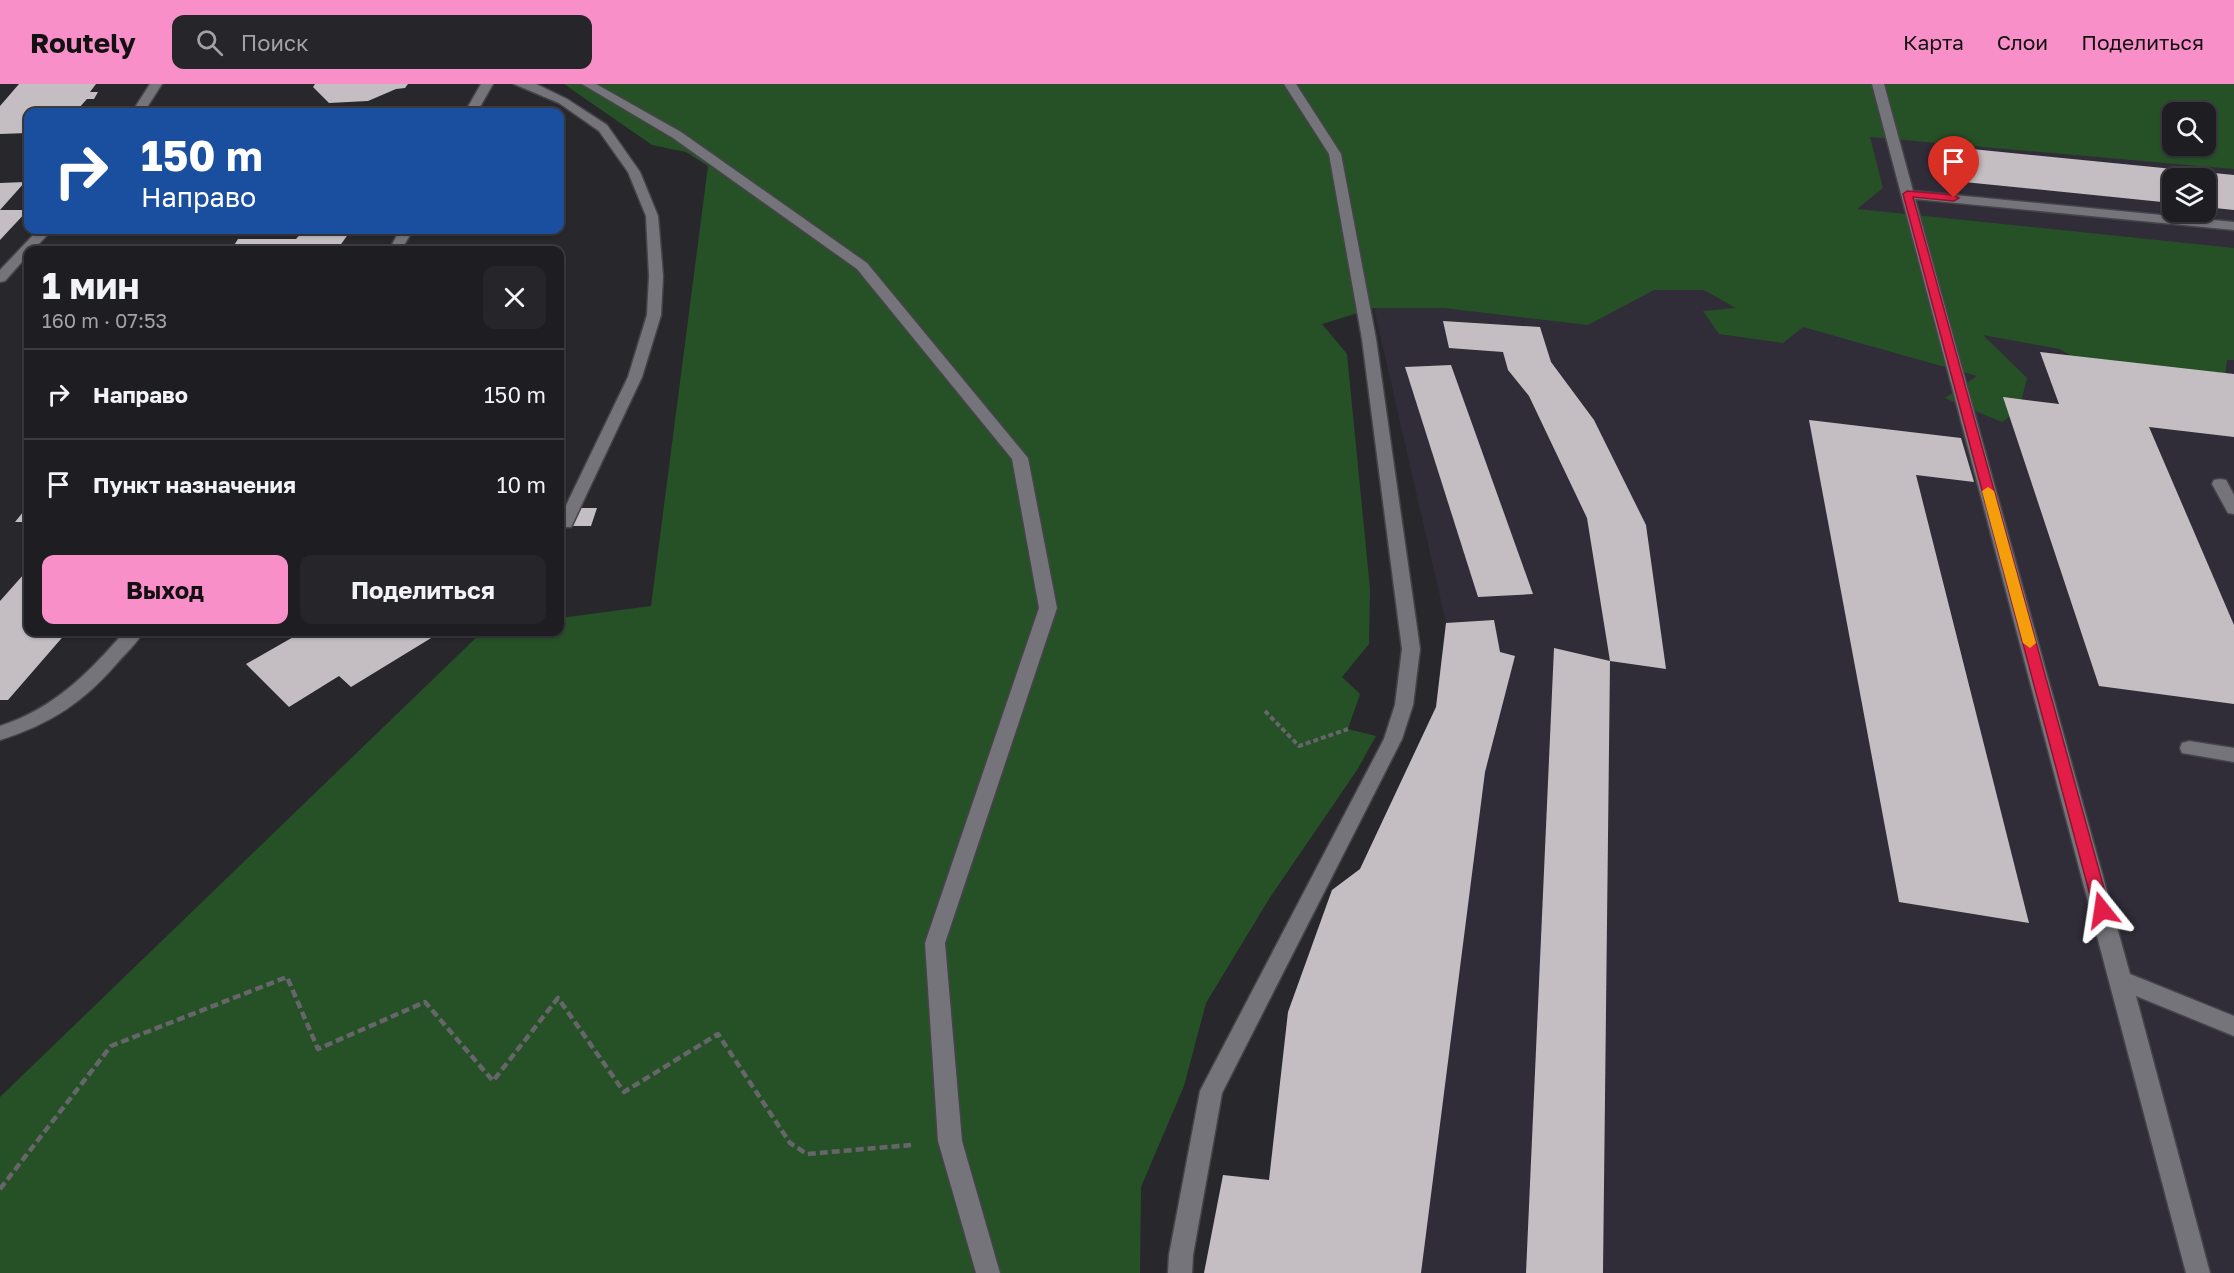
<!DOCTYPE html>
<html lang="ru">
<head>
<meta charset="utf-8">
<style>
  :root { --surface:#1e1d21; --page:#26262a; --text:#f1f3f6; --muted:#a1a2a5; --line:#3c3b3f; --accent:#f98fc9 }
  body { margin:0; font-family:"Golos Text",sans-serif; background:var(--page); color:var(--text); height:100vh; display:flex; flex-direction:column; font-size:22px; white-space:nowrap }
  * { box-sizing:border-box; margin:0 }
  p { font-size:20px; color:var(--muted) }
  .icon { flex:none; width:33px; height:33px; fill:none; stroke:currentColor; stroke-width:2; stroke-linecap:round; stroke-linejoin:round }
  .map { position:relative; flex:1; overflow:hidden }
  .details { position:absolute; left:24px; top:162px; width:540px; height:390px; display:flex; flex-direction:column; background:var(--surface); border-radius:12px; box-shadow:0 2px 4px #0004,0 0 0 2px var(--line) }
  .details>* { flex:none }
  .banner { position:absolute; left:24px; top:24px; width:540px; height:126px; border-radius:12px; box-shadow:0 2px 4px #0004,0 0 0 2px var(--line); background:#1a4fa0; color:#fff; overflow:hidden }
  .tools { position:absolute; left:2162px; top:18px; display:grid; gap:12px }
  .tools a { display:grid; place-items:center; width:54px; height:54px; border-radius:12px; background:var(--surface); box-shadow:0 2px 4px #0004,0 0 0 2px var(--line); font-size:30px }
  .pin { position:absolute; display:grid; place-items:center; width:51px; height:51px; color:#fff; margin:-62px -26px; border-radius:50% 50% 50% 0; rotate:-45deg; box-shadow:0 0 6px #0007 }
  .pin .icon { rotate:45deg }
  .me { position:absolute; width:66px; margin:-33px; rotate:345deg; stroke-linejoin:round; filter:drop-shadow(0 0 4px #0008) }
  .turn { display:flex; align-items:center; gap:21px; height:126px; padding:0 18px; font-size:27px }
  .turn .icon { width:78px; height:78px; stroke-width:2.5 }
  .turn b { display:block; font-size:42px; line-height:51px }
  .round { display:grid; place-items:center; flex:none; width:63px; height:63px; border-radius:12px; background:var(--page) }
  .headline { display:flex; align-items:center; justify-content:space-between; height:102px; padding:0 18px }
  h1 { font-size:36px; font-weight:700; line-height:45px }
  .primary-button { display:flex; gap:12px; margin-top:auto; padding:12px 18px }
  .primary-button a { flex:1; height:69px; border-radius:12px; background:var(--accent); color:#111; font-size:24px; font-weight:700; line-height:69px; text-align:center }
  .primary-button a+a { background:var(--page); color:var(--text) }
  ul { padding:0; list-style:none }
  li { display:flex; align-items:center; gap:18px; height:90px; padding:0 18px; border-top:2px solid var(--line) }
  li div { flex:1 }
  li b { display:block; font-size:22px }
  li em { font-style:normal }
  header { display:flex; align-items:center; gap:36px; box-sizing:border-box; height:84px; padding:0 30px; background:var(--accent); color:#111 }
  header strong { font-size:28px }
  nav { display:flex; gap:33px; margin-inline-start:auto; font-size:21px }
  .search { width:420px; height:54px; background:var(--page); display:flex; align-items:center; gap:15px; box-sizing:border-box; padding:0 21px; border-radius:12px; color:var(--muted); font-size:22px }
  .map>svg:first-child { display:block }
</style>
</head>
<body>
<header>
<strong>Routely</strong>
<div class="search"><svg class="icon" aria-label="search" viewBox="0 0 24 24"><circle cx="10" cy="10" r="6"/><path d="M15 15l6 6"/></svg>Поиск</div>
<nav><a>Карта</a><a>Слои</a><a>Поделиться</a></nav>
</header>
<div class="map">
<svg width="2234" height="1189" viewBox="0 0 2234 1189">
  <rect width="100%" height="100%" fill="#28272c"/>
  <!-- built -->
  <path fill="#302d39" fill-rule="evenodd" d="M 1465,0 L 2234,0 L 2234,1189 L 1204,1189 L 1223,1091 L 1269,1095 L 1288,928 L 1332,806 L 1360,785 L 1436,623 L 1446,539 L 1374,224 L 1444,224 ZM 2172,28 L 2205,28 L 2205,62 L 2172,62 ZM 2172,94 L 2205,94 L 2205,128 L 2172,128 Z"/>
  <!-- green -->
  <path fill="#265127" fill-rule="evenodd" d="M 564,0 L 2234,0 L 2234,85 L 1870,53 L 1883,104 L 1857,125 L 2234,164 L 2234,276 L 2227,276 L 2221,327 L 2123,305 L 2060,265 L 1983,251 L 2027,294 L 2019,326 L 2002,338 L 1945,314 L 1977,292 L 1803,243 L 1783,259 L 1719,250 L 1703,227 L 1736,224 L 1704,206 L 1654,206 L 1588,241 L 1444,224 L 1374,224 L 1322,240 L 1347,270 L 1370,505 L 1369,560 L 1342,593 L 1360,610 L 1348,645 L 1376,652 L 1357,686 L 1269,815 L 1206,919 L 1184,1002 L 1141,1103 L 1140,1189 L 0,1189 L 0,1013 L 482,548 L 560,548 L 560,534 L 651,522 L 708,82 L 686,68 L 652,61 ZM 2172,28 L 2205,28 L 2205,62 L 2172,62 Z"/>
  <!-- building -->
  <g fill="#c4bec3">
    <polygon points="19,0 96,0 90,8 98,8 94,15 87,15 78,25 87,24 84,28 28,28 28,49 0,50 0,22"/>
    <polygon points="315,0 408,0 405,4 396,5 368,17 329,19 313,3"/>
    <polygon points="1952,63 2234,91 2234,126 2205,123 2205,94 2172,94 2172,119 1964,98"/>
    <polygon points="25,98 0,126 0,99"/>
    <polygon points="0,126 28,126 0,156"/>
    <polygon points="304,146 351,146 337,166 231,166 238,155 296,155"/>
    <polygon points="1443,237 1540,243 1551,278 1594,336 1646,441 1666,585 1610,577 1587,434 1529,312 1508,286 1503,268 1449,264"/>
    <polygon points="2040,268 2234,290 2234,353 2149,343 2234,541 2234,620 2099,602 2003,313 2059,320"/>
    <polygon points="1451,281 1533,510 1478,513 1405,283"/>
    <polygon points="1809,336 1961,354 1974,398 1916,391 2029,839 1899,818"/>
    <polygon points="28,422 28,438 15,438"/>
    <polygon points="577,424 597,424 591,442 570,442"/>
    <polygon points="24,490 28,490 28,548 67,548 8,616 0,616 0,517"/>
    <polygon points="1494,536 1500,568 1515,572 1485,688 1421,1189 1204,1189 1223,1091 1269,1096 1288,928 1332,806 1360,785 1436,623 1446,539"/>
    <polygon points="302,548 441,548 351,603 339,592 289,623 246,580"/>
    <polygon points="1554,564 1610,577 1603,1189 1526,1189"/>
  </g>
  <g fill="none" stroke-linecap="round" stroke-linejoin="round">
    <!-- minor casing -->
    <g stroke="#454448" stroke-width="3">
      <g id="minor">
        <polygon points="150,0 162,0 144,28 132,28"/>
        <polygon points="481,0 493,0 477,28 465,28"/>
        <polygon points="514,0 536,0 567,15 607,41 640,88 658,132 663,192 661,231 642,293 573,439 571,443 560,443 560,434 628,293 647,231 649,192 646,132 628,88 599,47 559,19"/>
        <polygon points="582,0 596,0 681,48 867,179 1028,374 1057,524 945,859 962,1057 1000,1189 976,1189 938,1057 925,859 1039,524 1012,375 857,185 673,54"/>
        <polygon points="1284,0 1296,0 1341,70 1376,255 1420,565 1413,621 1402,655 1222,1009 1193,1171 1192,1189 1168,1189 1169,1171 1200,1007 1384,655 1395,621 1402,565 1362,255 1329,70"/>
        <polygon points="1872,0 1884,0 1913,107 2234,138 2234,146 1915,115 2130,890 2234,932 2234,952 2136,912 2210,1189 2186,1189"/>
        <polygon points="38,146 52,146 33,166 28,166 28,171 5,197 0,198 0,186"/>
        <polygon points="400,146 413,146 401,166 389,166"/>
        <polygon points="2220,395 2226,396 2234,411 2234,430 2228,429 2212,400 2214,396"/>
        <path d="M 124,548 L 143,548 C 137,559 127,568 119,577 C 84,618 51,640 0,656 L 0,642 C 53,625 89,589 124,548 Z"/>
        <polygon points="2189,657 2234,664 2234,678 2182,669 2180,664 2182,659"/>
      </g>
    </g>
    <!-- path-far1 -->
    <polyline stroke="#66656a" stroke-width="4" stroke-dasharray="5 3" stroke-linecap="butt" points="1265,627 1299,662 1348,645"/>
    <!-- path -->
    <polyline stroke="#66656a" stroke-width="4.5" stroke-dasharray="8 4" stroke-linecap="butt" points="0,1105 111,962 287,893 318,965 425,918 493,997 558,914 624,1008 718,950 790,1059 807,1070 911,1061"/>
    <!-- minor -->
    <use href="#minor" fill="#75747b" fill-rule="evenodd"/>
  </g>
  <!-- route -->
  <polygon fill="#e11d48" stroke="#92132f" stroke-width="1.5" points="1907,107 1954,111 1959,114 1954,117 1913,113 2110,826 2108,831 2102,833 2097,831 2094,826 1903,110"/>
  <!-- slow -->
  <polygon fill="#f59e0b" points="1988,403 1994,407 2036,559 2030,564 2023,559 1982,407"/>
</svg>
<div class="tools">
<a><svg class="icon" aria-label="search" viewBox="0 0 24 24"><circle cx="10" cy="10" r="6"/><path d="M15 15l6 6"/></svg></a>
<a><svg class="icon" aria-label="layers" viewBox="0 0 24 24"><path d="M12 4l9 5-9 5-9-5zM3 14l9 5 9-5"/></svg></a>
</div>
<div class="pin" style="left:1954px;top:114px;background:#d93025"><svg class="icon" aria-label="arrive" viewBox="0 0 24 24"><path d="M6 21V4h12l-3 4 3 4H6"/></svg></div>
<svg class="me" style="left:2102px;top:826px" viewBox="-20 -20 40 40"><path d="M0-17L14 15 0 8-14 15z" fill="#e11d48" stroke="#fff" stroke-width="4"/></svg>
<div class="banner">
<div class="turn"><svg class="icon" aria-label="right" viewBox="0 0 24 24"><path d="M7 20v-9h11M14 6l5 5-5 5"/></svg><div><b>150 m</b>Направо</div></div>
</div>
<section class="details">
<div class="headline"><div><h1>1 мин</h1><p>160 m · 07:53</p></div><a class="round"><svg class="icon" aria-label="close" viewBox="0 0 24 24"><path d="M6 6l12 12M18 6L6 18"/></svg></a></div>
<ul>
<li><svg class="icon" aria-label="right" viewBox="0 0 24 24"><path d="M7 20v-9h11M14 6l5 5-5 5"/></svg><div><b>Направо</b></div><em>150 m</em></li>
<li><svg class="icon" aria-label="arrive" viewBox="0 0 24 24"><path d="M6 21V4h12l-3 4 3 4H6"/></svg><div><b>Пункт назначения</b></div><em>10 m</em></li>
</ul>
<div class="primary-button"><a>Выход</a><a>Поделиться</a></div>
</section>
</div>
</body>
</html>
